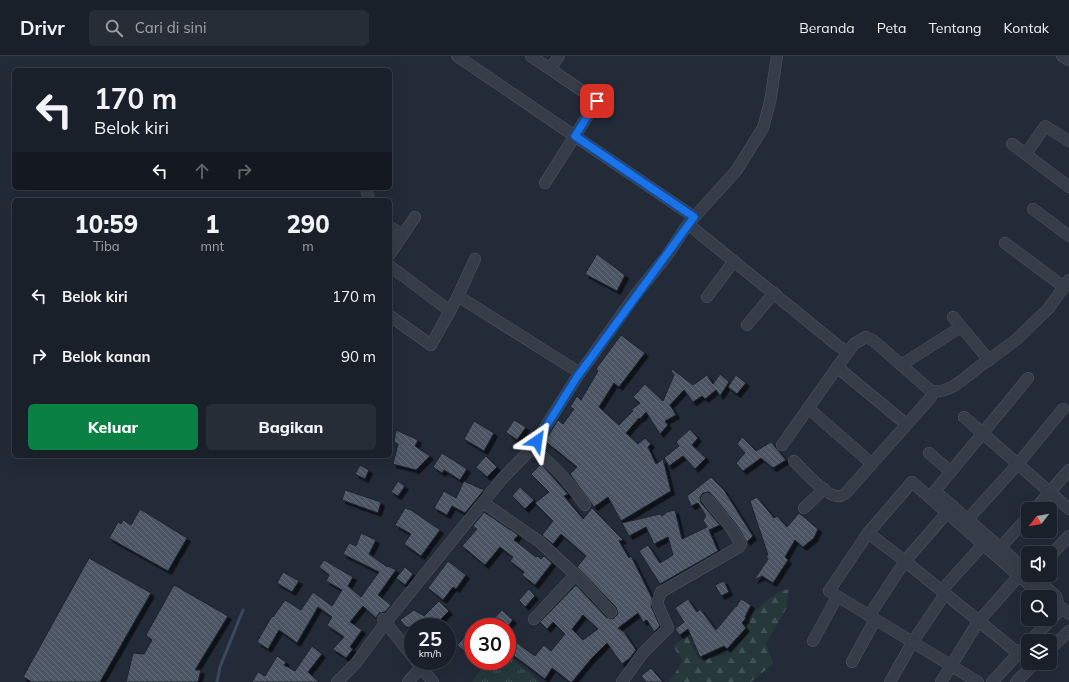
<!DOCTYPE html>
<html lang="id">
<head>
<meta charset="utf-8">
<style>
  :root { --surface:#1a202a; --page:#272d36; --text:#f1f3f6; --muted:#9fa3a8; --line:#383e47; --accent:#0b8043 }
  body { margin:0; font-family:Mulish,sans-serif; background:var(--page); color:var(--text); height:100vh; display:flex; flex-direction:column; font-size:15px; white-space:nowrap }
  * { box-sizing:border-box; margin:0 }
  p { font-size:13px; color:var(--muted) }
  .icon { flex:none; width:22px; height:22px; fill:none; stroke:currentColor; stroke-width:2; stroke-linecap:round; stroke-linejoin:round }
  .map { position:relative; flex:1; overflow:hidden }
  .sheet { position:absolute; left:12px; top:142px; width:380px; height:260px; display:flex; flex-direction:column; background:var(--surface); border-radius:6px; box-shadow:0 4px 16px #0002,0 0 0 1px var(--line) }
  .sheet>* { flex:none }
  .guide { position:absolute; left:12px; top:12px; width:380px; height:122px; border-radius:6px; box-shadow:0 4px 16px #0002,0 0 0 1px var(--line); background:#1a202a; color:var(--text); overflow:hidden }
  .needle { width:26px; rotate:239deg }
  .tools { position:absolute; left:1021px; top:446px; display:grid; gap:8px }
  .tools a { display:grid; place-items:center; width:36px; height:36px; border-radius:6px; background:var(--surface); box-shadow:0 4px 16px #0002,0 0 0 1px var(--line); font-size:20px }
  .speed { position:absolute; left:404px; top:562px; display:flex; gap:8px; font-size:20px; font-weight:700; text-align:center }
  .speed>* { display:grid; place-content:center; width:52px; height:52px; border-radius:50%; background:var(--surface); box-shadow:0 4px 16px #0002,0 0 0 1px var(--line); line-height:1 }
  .speed small { font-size:10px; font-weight:400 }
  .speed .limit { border:6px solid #d22; background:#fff; color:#111 }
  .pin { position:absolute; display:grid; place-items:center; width:34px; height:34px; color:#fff; margin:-17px; border-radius:8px; box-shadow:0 2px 6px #0006 }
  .me { position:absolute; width:44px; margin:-22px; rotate:32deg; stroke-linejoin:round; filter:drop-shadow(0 0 3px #0008) }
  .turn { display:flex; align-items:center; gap:14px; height:84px; padding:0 16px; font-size:18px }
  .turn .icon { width:52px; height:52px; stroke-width:2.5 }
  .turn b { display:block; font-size:28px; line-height:34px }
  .lanes { display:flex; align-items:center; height:38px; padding:0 16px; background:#0003; justify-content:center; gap:20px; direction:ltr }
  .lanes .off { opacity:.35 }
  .eta { display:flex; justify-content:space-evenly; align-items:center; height:68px; text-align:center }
  .eta b { font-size:24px; font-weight:800; line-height:28px }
  .action { display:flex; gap:8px; margin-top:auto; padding:8px 16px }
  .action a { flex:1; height:46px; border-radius:6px; background:var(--accent); color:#fff; font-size:16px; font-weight:800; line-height:46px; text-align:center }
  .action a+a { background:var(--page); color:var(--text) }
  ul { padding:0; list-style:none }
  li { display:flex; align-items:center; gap:12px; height:60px; padding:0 16px }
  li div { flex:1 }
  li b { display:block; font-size:15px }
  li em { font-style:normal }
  header { display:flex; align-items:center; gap:24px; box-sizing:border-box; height:56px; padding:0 20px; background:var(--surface); border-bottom:1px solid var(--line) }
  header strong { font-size:19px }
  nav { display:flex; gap:22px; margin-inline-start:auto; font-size:14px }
  .search { width:280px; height:36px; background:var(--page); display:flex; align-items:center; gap:10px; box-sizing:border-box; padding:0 14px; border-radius:6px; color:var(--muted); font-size:15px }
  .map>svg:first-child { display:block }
</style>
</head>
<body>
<header>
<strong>Drivr</strong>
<div class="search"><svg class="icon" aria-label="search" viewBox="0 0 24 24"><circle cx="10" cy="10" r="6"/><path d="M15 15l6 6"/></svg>Cari di sini</div>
<nav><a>Beranda</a><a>Peta</a><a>Tentang</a><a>Kontak</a></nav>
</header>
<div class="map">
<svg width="1069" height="626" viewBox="0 0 1069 626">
  <defs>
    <pattern id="grass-tufts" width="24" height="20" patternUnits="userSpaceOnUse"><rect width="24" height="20" fill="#26383a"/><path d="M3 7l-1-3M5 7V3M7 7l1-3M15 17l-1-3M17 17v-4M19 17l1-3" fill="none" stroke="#435355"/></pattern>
    <pattern id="forest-firs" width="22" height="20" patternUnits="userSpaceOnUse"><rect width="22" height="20" fill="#26383a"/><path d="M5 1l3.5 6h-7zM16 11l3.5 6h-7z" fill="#435355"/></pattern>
    <pattern id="building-back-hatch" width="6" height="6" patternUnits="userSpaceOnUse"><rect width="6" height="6" fill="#4b5563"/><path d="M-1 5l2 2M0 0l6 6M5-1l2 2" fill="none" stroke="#636b78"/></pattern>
    <filter id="shadow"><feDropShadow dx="3.5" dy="3.5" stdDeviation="0" flood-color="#0009"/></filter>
  </defs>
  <rect width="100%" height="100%" fill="#232b38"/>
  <!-- grass -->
  <polygon fill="url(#grass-tufts)" points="507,598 540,626 472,626 487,605 507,605"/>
  <!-- forest -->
  <path fill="url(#forest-firs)" d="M 789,533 L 786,553 L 766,587 L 773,608 L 751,626 L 669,626 L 683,605 L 673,590 L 687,580 L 699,604 C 724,600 730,597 747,578 L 746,562 L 778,536 Z"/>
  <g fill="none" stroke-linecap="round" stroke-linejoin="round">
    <!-- stream -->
    <polyline stroke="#394960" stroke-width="3" points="217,626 220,611 243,554"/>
  </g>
  <!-- building -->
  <g fill="url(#building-back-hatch)" stroke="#1d242f" fill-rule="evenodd" filter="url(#shadow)">
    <polygon points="597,198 625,219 617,235 585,218"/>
    <polygon points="621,279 645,297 619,331 614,327 599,351 619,369 633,355 631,354 640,347 633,341 645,328 663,345 674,319 671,315 672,313 693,329 707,319 713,328 720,318 729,326 720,340 716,334 705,343 702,340 693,346 684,334 670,349 676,359 665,365 668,369 660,378 646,356 640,363 639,362 626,377 638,388 645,382 651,388 648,391 656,408 663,403 671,435 621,465 608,441 594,451 570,418 577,411 545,385 558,364 563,368 574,353 570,351 577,340 581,344 598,315 596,313"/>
    <polygon points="736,319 746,327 737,338 728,331"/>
    <polygon points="514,364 526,371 517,384 506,376"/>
    <polygon points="474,365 494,377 484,395 464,383"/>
    <polygon points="690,373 698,382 692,389 706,402 695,413 683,400 669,410 664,402 679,390 676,386"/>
    <polygon points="396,374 418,384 415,390 430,400 416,414 393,408 398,388 394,386"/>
    <polygon points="742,381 756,395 771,386 786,404 773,412 761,402 743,415 736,407 745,397 737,388"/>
    <polygon points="442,397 467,413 460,424 444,414 442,417 433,411"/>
    <polygon points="486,400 497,411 487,421 476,411"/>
    <path d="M 541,408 L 568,438 L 564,440 L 583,463 L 592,452 L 623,484 L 619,485 L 629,502 L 631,500 L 652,542 L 651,550 L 660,570 L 654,576 L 647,564 L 643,566 L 638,557 L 618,572 L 624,576 L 636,594 L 630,602 L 622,608 L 607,587 L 591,603 L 572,626 L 570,626 L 552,612 L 545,623 L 509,596 L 516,586 L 535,600 L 544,589 L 551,595 L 565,578 L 553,566 L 547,573 L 540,566 L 576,529 L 606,561 L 613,563 L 618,558 L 616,551 L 577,511 L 586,500 L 561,478 L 553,488 L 542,479 L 553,465 L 535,447 L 549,436 L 531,418 ZM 583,559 L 598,573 L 583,584 L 572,573 Z"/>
    <polygon points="360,409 369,414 365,423 355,418"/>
    <polygon points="711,421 724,434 753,480 747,486 736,468 712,439 709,436 703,437 700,441 701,447 720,469 709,474 718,495 660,528 639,495 648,489 660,507 673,499 668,481 654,488 646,471 629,480 622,467 660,458 662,460 667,456 675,454 682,483 707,471 703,464 706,460 698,447 691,450 687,440"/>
    <polygon points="398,425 405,430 398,440 391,436"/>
    <polygon points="464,425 484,434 465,457 452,450 447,459 434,452 444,435 456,442"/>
    <polygon points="520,431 534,444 525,453 512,440"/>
    <polygon points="345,434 381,446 378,457 342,444"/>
    <polygon points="757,441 774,462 777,460 787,471 799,457 818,473 814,482 803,491 795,484 785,501 788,504 773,527 762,520 754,524 768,503 766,500 768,499 750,445"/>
    <polygon points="405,452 411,454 440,474 421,500 404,488 411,478 395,469"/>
    <polygon points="140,453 187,482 168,515 109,482 118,466 121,468 123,464 131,469"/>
    <polygon points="484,456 518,479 514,484 536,501 537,500 541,503 544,500 552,507 535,529 522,519 524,516 510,505 513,501 500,491 485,509 462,490 477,473 473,470"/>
    <polygon points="361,477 376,484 369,498 387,511 388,510 396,514 378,539 391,549 385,556 379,557 376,562 363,550 350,566 362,574 350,591 353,593 346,602 333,593 344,581 327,569 332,561 318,551 297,587 279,574 268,593 257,586 272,560 273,561 285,544 301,554 313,536 332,550 342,534 326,525 329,519 319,511 324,504 353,521 348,530 361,541 379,516 343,498 349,487 356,490"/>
    <polygon points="89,502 151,537 100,626 32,626 23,621"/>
    <polygon points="448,505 466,519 456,533 453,531 443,544 428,532"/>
    <polygon points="405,511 413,518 405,529 396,522"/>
    <polygon points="283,516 299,525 292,536 277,527"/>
    <polygon points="724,525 729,536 721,540 715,529"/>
    <polygon points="174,529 228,560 195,614 201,614 198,626 126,626 133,597 144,598 152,584 146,579"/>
    <polygon points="529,533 535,540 525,551 519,544"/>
    <polygon points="688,543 697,556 700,553 716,574 736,550 736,551 741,543 751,549 745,561 746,562 742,567 746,572 727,593 724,590 700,601 688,573 680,579 675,573 684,566 675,552"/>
    <polygon points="439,545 449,555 440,564 438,562 432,571 406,571 400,564 414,554 424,560"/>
    <polygon points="502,554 513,564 507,571 495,571 490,567"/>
    <polygon points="473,572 473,589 466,597 457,589"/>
    <polygon points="312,590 322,598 308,616 319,626 252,626 258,616 265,620 277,600 286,606 284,609 295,615"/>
    <polygon points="651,612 663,626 646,626 641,620"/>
  </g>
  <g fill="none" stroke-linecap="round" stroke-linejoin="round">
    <!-- minor casing -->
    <g stroke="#515863" stroke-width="12">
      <g id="minor">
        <polyline points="457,0 694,161"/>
        <polyline points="531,0 597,45 545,127"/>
        <polyline points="1062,0 1069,4"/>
        <polyline points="550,13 559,0"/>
        <polyline points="1012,88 1069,131"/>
        <polyline points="1026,98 1045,70 1069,85"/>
        <polyline points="366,132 369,144"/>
        <polyline points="1033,153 1069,180"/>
        <path d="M 688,168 L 837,289 L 848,296 L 854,288 L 866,281 L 874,285 L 931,335 C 953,339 971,314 989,304 L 953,261"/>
        <polyline points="390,171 403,179"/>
        <polyline points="1005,187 1064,231"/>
        <polyline points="390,198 415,161"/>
        <polyline points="475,203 458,240 580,317"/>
        <polyline points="390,210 450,255 458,240"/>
        <polyline points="707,241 734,205"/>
        <polyline points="390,260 431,289 450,255"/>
        <polyline points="747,269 774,237"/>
        <polyline points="989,304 1018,282 1048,253 1069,224"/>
        <polyline points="901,309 961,271"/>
        <polyline points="837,311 906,368"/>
        <polyline points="808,352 871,407"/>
        <polyline points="964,361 1069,453"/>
        <path d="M 528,388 C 553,409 566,422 585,449"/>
        <polyline points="782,389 848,296"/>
        <polyline points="929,397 951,416"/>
        <path d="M 794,405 C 802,413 826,440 837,440 C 840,441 843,439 846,437 L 931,341 L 931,335"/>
        <polyline points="935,435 1028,516"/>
        <polyline points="930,441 1028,322"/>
        <polyline points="484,447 540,486 579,522 611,556"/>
        <polyline points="804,452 824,433"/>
        <polyline points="1035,453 1069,414"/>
        <polyline points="968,463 1017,409 1063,353"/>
        <polyline points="868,477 905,505 1018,597"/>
        <polyline points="1000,492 1028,461"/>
        <polyline points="1050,500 1069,480"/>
        <polyline points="1032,519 1056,540 1058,548"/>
        <polyline points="942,534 988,483"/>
        <polyline points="869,560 905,505 953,450"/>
        <polyline points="383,563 413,601"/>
        <polyline points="534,563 575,519"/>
        <polyline points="813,585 837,541"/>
        <polyline points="1030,585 1062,552 1069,558"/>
        <polyline points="1050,593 1069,575"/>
        <polyline points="416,605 433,626"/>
        <polyline points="852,606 875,564"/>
        <polyline points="337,626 356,607 386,566 502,423 532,392 577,321 637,237 666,201 688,168 736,115 763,72 770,46 777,0"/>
        <polyline points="408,626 421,611"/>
        <polyline points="622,626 642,598 668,572 657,547 661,536 739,491 741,488 731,472 707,443"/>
        <polyline points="890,626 912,587 945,538"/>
        <polyline points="941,626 978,566 1025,513"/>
        <polyline points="978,626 829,535 868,477 912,426 1043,541"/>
        <polyline points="992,626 1028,587"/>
        <polyline points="1016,626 1035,607"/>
      </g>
    </g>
    <!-- minor -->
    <use href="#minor" stroke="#363d48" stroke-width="11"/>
  </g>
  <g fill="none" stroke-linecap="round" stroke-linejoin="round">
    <!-- route casing -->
    <g stroke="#114b97" stroke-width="10">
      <polyline id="route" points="537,385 577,321 694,161 575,80 597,45"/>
    </g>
    <!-- route -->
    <use href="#route" stroke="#1a73e8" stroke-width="7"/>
  </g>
</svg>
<div class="tools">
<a><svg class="needle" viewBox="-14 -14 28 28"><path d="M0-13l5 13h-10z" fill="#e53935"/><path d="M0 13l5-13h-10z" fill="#9fa3a8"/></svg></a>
<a><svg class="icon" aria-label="sound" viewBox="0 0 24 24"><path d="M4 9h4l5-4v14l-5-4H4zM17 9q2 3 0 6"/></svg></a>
<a><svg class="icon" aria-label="search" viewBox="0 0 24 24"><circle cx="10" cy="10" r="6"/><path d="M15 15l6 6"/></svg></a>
<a><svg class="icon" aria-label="layers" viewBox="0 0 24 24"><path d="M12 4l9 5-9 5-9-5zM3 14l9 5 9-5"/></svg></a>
</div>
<div class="speed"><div>25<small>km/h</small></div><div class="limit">30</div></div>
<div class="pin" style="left:597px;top:45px;background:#d93025"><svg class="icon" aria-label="arrive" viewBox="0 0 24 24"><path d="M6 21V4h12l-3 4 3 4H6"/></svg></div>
<svg class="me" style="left:537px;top:385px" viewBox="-20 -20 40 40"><path d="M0-17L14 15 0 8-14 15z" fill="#1a73e8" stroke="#fff" stroke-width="4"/></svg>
<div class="guide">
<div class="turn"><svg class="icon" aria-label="left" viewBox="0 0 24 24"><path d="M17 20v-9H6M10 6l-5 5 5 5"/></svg><div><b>170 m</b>Belok kiri</div></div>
<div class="lanes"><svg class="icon" aria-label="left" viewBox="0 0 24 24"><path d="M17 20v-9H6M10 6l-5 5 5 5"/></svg><svg class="icon off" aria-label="ahead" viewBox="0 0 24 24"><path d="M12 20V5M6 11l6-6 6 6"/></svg><svg class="icon off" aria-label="right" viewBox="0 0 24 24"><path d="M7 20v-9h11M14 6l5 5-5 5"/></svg></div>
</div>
<section class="sheet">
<div class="eta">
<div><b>10:59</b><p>Tiba</p></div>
<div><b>1</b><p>mnt</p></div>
<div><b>290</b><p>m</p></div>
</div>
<ul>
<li><svg class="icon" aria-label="left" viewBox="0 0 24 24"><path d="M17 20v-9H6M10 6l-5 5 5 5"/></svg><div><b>Belok kiri</b></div><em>170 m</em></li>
<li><svg class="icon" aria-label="right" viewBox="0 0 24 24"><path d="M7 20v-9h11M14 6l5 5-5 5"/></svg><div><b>Belok kanan</b></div><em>90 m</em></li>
</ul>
<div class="action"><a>Keluar</a><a>Bagikan</a></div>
</section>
</div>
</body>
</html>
